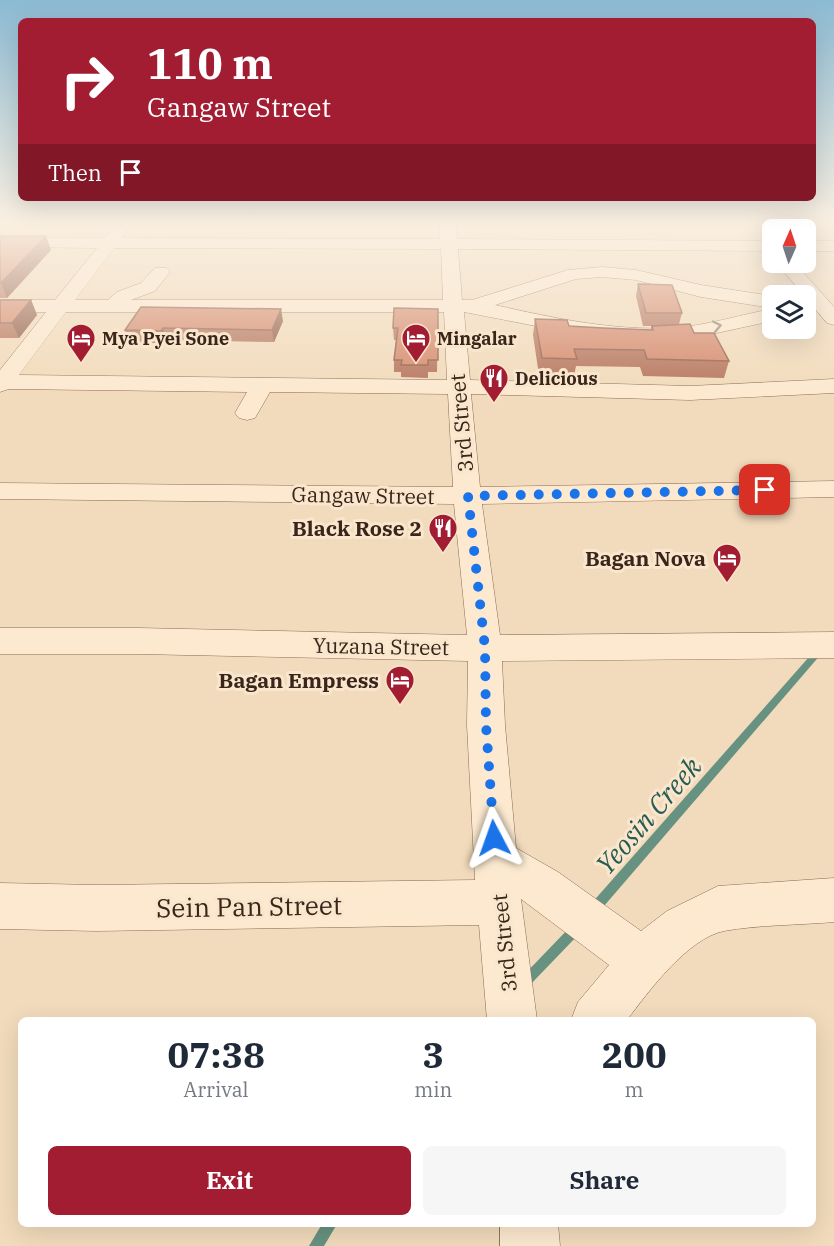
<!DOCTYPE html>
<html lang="en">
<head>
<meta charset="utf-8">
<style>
  :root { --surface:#fff; --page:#f6f6f7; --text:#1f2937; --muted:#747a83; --accent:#a21d31 }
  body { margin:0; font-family:"IBM Plex Serif",serif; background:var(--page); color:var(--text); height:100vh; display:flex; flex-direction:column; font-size:22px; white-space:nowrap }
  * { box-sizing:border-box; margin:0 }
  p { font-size:20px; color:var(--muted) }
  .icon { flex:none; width:33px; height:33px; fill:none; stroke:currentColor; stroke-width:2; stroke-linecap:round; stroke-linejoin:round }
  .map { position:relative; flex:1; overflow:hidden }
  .panel { position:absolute; left:18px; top:1017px; width:798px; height:210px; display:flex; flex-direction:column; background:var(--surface); border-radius:9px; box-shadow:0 6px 24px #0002 }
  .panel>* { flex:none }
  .hud { position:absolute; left:18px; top:18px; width:798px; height:183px; border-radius:9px; box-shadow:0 6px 24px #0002; background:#a21d31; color:#fff; overflow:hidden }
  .needle { width:39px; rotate:3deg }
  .fabs { position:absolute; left:762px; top:219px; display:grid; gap:12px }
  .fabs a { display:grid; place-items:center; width:54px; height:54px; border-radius:9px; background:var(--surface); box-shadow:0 6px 24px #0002; font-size:30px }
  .pin { position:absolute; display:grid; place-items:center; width:51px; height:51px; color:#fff; margin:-26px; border-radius:12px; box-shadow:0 3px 9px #0006 }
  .me { position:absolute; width:66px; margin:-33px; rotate:356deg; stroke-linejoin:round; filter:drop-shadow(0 0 4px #0008) }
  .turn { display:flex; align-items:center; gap:21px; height:126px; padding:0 30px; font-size:27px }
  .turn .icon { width:78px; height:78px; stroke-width:2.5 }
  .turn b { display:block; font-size:42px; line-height:51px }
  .then { display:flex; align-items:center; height:57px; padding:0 30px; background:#0003; gap:12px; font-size:22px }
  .eta { display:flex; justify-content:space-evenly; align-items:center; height:102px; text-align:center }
  .eta b { font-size:36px; font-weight:700; line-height:42px }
  .action { display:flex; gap:12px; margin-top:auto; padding:12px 30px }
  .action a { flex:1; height:69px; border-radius:9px; background:var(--accent); color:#fff; font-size:24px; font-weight:700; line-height:69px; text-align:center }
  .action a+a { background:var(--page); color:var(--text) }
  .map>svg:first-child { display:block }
</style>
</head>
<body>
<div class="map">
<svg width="834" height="1246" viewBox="0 0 834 1246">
  <rect width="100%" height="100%" fill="#f2dbbc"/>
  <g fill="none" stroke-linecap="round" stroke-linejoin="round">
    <!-- stream -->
    <g fill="#679281" fill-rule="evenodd">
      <polygon points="819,648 822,649 823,651 822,653 598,913 594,914 590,913 589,909 590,905 816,649"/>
      <polygon points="576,924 580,925 581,929 580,933 528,987 524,989 520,987 518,983 520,979 572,925"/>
      <polygon points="322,1224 337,1224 324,1246 309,1246"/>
    </g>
    <!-- minor casing -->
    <g stroke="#8c6a54" stroke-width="1">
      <g id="minor">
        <path d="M 439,219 L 455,219 L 457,239 L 772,241 L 772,251 L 458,249 L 462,300 L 472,300 L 568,270 L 602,267 L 636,270 L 701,285 L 772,296 L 772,308 L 701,297 L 636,280 L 602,277 L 576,279 L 495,305 C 553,318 613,331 672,328 C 706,326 739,315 772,309 L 772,321 L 698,337 L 649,340 L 572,333 L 464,312 L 470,380 L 690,386 L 834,379 L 834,393 L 690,400 L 471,394 L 480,487 L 834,481 L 834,497 L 482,504 L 500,635 L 834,632 L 834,658 L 502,661 L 505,725 L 516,848 L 558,872 L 641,931 L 667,911 L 718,886 L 834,878 L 834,922 C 800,925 756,925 724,931 C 688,938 648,992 627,1020 L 571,1020 L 578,1002 L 609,965 L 521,899 L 537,1020 L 487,1020 L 479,925 L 97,931 L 0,929 L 0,883 L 97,885 L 475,880 L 467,725 L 468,661 L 138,654 L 0,654 L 0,628 L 138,628 L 467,635 L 454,504 L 0,499 L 0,483 L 453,487 L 448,394 L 270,392 L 255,418 L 247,420 L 239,418 L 235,413 L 247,392 L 9,389 L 0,392 L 0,370 L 46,312 L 0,312 L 0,300 L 55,300 L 97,248 L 0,247 L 0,237 L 105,238 L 113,227 L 119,225 L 127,230 L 122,238 L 440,239 ZM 114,248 L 441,249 L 443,300 L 131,300 L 155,291 L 170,272 L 167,268 L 155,268 L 141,283 L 117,292 L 108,300 L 75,300 ZM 66,312 L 444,312 L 447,380 L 19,375 Z"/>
        <rect x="806" y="241" width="28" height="10"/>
        <polygon points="776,262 794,262 834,307 834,325 827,323"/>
        <polygon points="500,1224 558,1224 560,1246 500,1246"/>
      </g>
    </g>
    <!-- minor -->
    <use href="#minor" fill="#fce9d0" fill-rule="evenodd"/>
  </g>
  <!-- wall -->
  <g fill="#b7775f">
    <polygon points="0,236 51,250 7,298 0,298"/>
    <polygon points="638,284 682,313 679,324 694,333 729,361 724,378 643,376 640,367 576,366 574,376 539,375 533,335 535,319 569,326 603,328 651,330 651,326 643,326 636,296"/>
    <polygon points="0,300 31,300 37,315 19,338 0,338"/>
    <polygon points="438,309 437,372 428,372 428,378 401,377 401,372 394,372 394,360 396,340 394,340 393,328"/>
    <polygon points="283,321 274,342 166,340 165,343 129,343 125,330"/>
  </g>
  <!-- shaded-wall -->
  <g fill="#95614d">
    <polygon points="46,236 51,250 7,298 1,283"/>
    <polygon points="31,300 37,315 19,338 12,323"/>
    <polygon points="281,309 283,321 274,342 272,330"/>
    <polygon points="163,328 166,340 165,343 161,331"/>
  </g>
  <!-- building -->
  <g fill="#d58a6e" stroke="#95614d" stroke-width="1.5">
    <polygon points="0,236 46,236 1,283 0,283"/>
    <polygon points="638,284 672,285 682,313 646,313"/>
    <polygon points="0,300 31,300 12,323 0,323"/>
    <polygon points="141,307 281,309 272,330 163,328 161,331 125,330"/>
    <polygon points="394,308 438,309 438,360 428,360 428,365 401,365 402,360 394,360 398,328 393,328"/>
    <polygon points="535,319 567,320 569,326 603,328 653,330 652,326 690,324 694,333 714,333 729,361 647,359 644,350 574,349 577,359 542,358"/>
  </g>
  <!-- one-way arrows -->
  <defs><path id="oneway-chevron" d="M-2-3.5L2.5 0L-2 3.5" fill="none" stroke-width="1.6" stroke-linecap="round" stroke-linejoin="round" transform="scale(1.5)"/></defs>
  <use stroke="#9a8775" href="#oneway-chevron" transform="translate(717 326) rotate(-12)"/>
  <!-- sky -->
  <linearGradient id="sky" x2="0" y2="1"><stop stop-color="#8bbad3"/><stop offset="0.56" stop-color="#f9efe1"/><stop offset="1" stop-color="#f9efe1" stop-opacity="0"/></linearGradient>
  <rect width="834" height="394" fill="url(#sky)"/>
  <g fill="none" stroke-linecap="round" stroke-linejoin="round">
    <!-- route -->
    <polyline stroke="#1a73e8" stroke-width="10" stroke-dasharray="0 18" points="494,838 486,725 485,648 468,496 765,490"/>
  </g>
  <!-- icons -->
  <defs>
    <g id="hotel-pin" transform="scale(1.5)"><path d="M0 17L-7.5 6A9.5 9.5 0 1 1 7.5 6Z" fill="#a21d31" stroke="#f9e6cd"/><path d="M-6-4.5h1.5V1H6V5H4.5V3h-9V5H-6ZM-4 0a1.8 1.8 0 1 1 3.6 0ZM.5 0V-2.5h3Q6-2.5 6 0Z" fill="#fff"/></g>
    <g id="restaurant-pin" transform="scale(1.5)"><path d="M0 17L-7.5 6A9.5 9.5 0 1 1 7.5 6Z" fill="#a21d31" stroke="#f9e6cd"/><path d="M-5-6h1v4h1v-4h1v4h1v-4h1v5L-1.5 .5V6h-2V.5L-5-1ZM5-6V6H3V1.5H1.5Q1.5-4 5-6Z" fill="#fff"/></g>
  </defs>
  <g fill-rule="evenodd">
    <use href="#hotel-pin" x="81" y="338"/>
    <use href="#hotel-pin" x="416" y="338"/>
    <use href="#restaurant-pin" x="494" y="378"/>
    <use href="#restaurant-pin" x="443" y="528"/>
    <use href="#hotel-pin" x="727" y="558"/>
    <use href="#hotel-pin" x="400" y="680"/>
  </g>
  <g text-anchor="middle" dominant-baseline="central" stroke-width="6" stroke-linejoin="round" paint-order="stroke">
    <!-- far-poi labels -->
    <g font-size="18" font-weight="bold" fill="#39251a" stroke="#f9e6cd" text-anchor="start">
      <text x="102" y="338">Mya Pyei Sone</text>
      <text x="437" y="338">Mingalar</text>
      <text x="515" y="378">Delicious</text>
    </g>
    <!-- street labels -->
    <g font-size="21" fill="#39251a" stroke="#f9e6cd">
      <text transform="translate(461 423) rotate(-95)">3rd Street</text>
      <text transform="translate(363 495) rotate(1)">Gangaw Street</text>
      <text transform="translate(381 646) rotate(1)">Yuzana Street</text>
      <text transform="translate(504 943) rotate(-96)">3rd Street</text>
    </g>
    <!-- poi labels -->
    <g font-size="21" font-weight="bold" fill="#39251a" stroke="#f9e6cd" text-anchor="end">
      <text x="422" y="528">Black Rose 2</text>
      <text x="706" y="558">Bagan Nova</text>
      <text x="379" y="680">Bagan Empress</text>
    </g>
    <!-- near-street labels -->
    <g font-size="26" fill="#39251a" stroke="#f9e6cd">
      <text transform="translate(249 906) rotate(-1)">Sein Pan Street</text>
    </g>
    <!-- near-water labels -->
    <g font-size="27" font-style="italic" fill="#285b51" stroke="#f9e6cd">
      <text transform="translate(648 815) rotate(-49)">Yeosin Creek</text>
    </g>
  </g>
</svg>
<div class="fabs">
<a><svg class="needle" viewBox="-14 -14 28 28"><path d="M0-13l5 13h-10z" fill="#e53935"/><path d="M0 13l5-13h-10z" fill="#747a83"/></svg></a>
<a><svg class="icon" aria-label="layers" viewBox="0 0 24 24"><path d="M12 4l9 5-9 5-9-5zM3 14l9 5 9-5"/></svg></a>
</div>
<div class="pin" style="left:765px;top:490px;background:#d93025"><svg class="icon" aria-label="arrive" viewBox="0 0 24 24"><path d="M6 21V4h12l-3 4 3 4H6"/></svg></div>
<svg class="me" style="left:494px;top:838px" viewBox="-20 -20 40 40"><path d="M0-17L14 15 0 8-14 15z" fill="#1a73e8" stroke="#fff" stroke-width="4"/></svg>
<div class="hud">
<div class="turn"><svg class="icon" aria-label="right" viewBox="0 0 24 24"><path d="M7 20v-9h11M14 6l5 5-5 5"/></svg><div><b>110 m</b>Gangaw Street</div></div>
<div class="then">Then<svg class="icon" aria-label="arrive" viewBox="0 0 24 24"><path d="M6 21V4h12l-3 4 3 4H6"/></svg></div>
</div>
<section class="panel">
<div class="eta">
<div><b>07:38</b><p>Arrival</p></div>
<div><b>3</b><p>min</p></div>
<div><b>200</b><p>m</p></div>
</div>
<div class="action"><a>Exit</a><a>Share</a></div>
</section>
</div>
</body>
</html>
